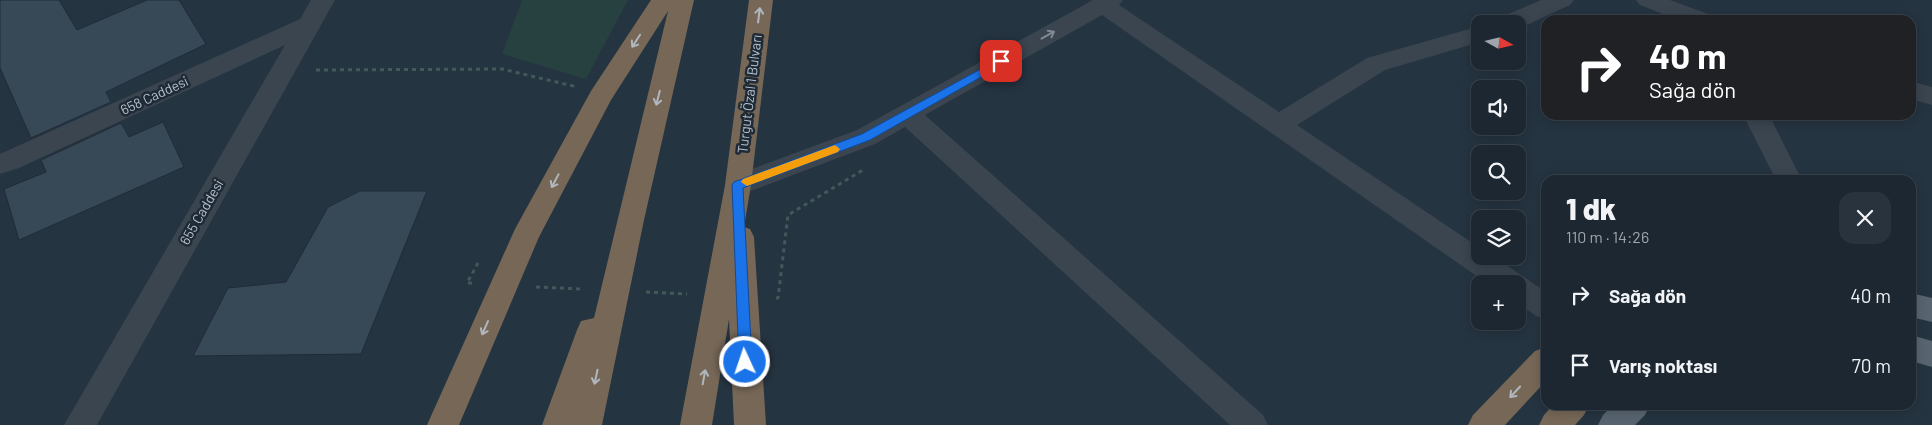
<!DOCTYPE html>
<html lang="tr">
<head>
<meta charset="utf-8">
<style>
  :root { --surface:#1c2731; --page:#29333d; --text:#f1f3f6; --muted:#a0a5ab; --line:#3a444d }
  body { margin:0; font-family:Barlow,sans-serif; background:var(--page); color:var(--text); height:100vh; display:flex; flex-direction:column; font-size:19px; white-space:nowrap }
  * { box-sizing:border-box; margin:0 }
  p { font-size:16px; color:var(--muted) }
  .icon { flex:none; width:28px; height:28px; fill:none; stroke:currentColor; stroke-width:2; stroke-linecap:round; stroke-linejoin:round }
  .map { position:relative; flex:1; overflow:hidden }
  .details { position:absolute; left:1541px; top:175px; width:375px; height:235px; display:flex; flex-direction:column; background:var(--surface); border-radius:15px; box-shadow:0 2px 12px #0003,0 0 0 1px var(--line) }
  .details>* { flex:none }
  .guide { position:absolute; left:1541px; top:15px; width:375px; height:105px; border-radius:15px; box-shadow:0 2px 12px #0003,0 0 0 1px var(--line); background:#202124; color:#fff; overflow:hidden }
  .needle { width:32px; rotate:98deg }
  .controls { position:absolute; left:1471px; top:15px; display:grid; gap:10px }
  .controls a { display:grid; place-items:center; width:55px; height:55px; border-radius:10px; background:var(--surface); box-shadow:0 2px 12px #0003,0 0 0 1px var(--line); font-size:25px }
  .pin { position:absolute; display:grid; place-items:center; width:42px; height:42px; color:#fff; margin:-21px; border-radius:10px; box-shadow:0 2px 8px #0006 }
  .me { position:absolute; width:55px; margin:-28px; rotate:357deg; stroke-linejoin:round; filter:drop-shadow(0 0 4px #0008) }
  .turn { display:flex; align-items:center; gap:18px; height:105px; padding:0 25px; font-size:22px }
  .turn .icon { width:65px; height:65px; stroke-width:2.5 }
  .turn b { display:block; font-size:35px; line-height:42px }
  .round { display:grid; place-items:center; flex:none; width:52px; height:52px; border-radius:15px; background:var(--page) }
  .head { display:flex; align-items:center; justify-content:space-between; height:85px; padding:0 25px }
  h1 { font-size:30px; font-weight:800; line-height:38px }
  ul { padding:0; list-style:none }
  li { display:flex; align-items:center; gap:15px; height:70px; padding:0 25px }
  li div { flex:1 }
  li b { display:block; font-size:19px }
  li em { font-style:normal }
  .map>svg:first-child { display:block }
</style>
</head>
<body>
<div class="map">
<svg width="1932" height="425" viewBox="0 0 1932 425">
  <rect width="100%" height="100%" fill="#253441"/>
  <!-- green -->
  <polygon fill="#274141" points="522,0 628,0 586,79 502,54"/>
  <!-- building -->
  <g fill="#374857" stroke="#202c38">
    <polygon points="0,0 59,0 77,30 147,0 179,0 206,44 106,92 111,102 31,138 0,68"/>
    <polygon points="163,122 184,167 19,240 4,189 46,172 41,160 121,123 129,137"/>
    <polygon points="360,191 427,191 361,354 193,356 228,288 286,282 328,207"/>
  </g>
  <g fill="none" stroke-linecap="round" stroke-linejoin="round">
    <!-- path -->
    <g stroke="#415959" stroke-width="3" stroke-dasharray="4 4" stroke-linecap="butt">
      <polyline points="316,70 502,69 573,86 572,88"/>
      <polyline points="472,283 467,283 478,263"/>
      <polyline points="536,287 582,289"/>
      <polyline points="646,292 687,294"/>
      <polyline points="776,298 778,298 788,215 863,170"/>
    </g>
    <!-- minor -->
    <g fill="#3a4550" fill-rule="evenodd">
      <polygon points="311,0 335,0 97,425 64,425 285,45 19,168 0,174 0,154 300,19"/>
      <polygon points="1093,0 1123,0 1119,5 1279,112 1367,58 1480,26 1480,42 1385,70 1297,125 1480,248 1480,256 1493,256 1546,292 1546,319 1536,316 1518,303 1518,284 1488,284 1102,15 925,115 1263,415 1268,425 1230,425 905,127 875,144 748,192 738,195 728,192 725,185 728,178 857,130"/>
      <polygon points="1541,0 1574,0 1570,5 1518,29 1518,24 1495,24 1499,18"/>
      <polygon points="1636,0 1670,0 1708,14 1712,20 1678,20 1640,5"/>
      <polygon points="1911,81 1932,87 1932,105 1911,99"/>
      <polygon points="1743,115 1769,115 1802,180 1776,180"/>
    </g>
    <!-- major -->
    <g fill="#586570" fill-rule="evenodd">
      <polygon points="1911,293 1932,298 1932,322 1911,317"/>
      <polygon points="1911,335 1932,341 1932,367 1911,361"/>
      <polygon points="1613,405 1650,405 1645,415 1635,425 1598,425 1603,415"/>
    </g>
    <!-- highway -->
    <g fill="#766757" fill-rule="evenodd">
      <polygon points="651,0 694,0 644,220 602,425 542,425 577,330 581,321 594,318 668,11 611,100 539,237 459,425 427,425 515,229 591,91"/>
      <polygon points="749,0 773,0 751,185 744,227 750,229 754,237 766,425 734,425 729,319 712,425 680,425 725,185"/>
      <polygon points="1546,347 1546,381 1505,425 1468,425 1473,415 1535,351"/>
      <polygon points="1553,405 1589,405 1584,415 1575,425 1539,425 1544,415"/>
    </g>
  </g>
  <!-- one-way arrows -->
  <defs><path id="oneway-shaft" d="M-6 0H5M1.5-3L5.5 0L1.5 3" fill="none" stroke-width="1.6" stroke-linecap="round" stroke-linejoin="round" transform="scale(1.25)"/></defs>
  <g stroke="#b0b7bf">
    <use href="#oneway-shaft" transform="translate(759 15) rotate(-83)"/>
    <use href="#oneway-shaft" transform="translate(636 41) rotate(123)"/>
    <use href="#oneway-shaft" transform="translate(658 98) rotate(104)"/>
    <use href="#oneway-shaft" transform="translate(555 181) rotate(118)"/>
    <use href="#oneway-shaft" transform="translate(485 328) rotate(114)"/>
    <use href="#oneway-shaft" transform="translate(596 377) rotate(102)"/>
    <use href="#oneway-shaft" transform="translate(704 377) rotate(-80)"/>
    <use href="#oneway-shaft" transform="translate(1515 392) rotate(133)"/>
  </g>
  <use stroke="#7e8994" href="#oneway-shaft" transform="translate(1048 35) rotate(-29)"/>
  <!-- route -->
  <polygon fill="#1a73e8" stroke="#114b97" points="1001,58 1004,59 1004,64 870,140 743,188 752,362 750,366 745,367 741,366 739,362 732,185 734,182 862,134"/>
  <!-- slow -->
  <polygon fill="#f59e0b" points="835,145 840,149 838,152 747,186 741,182 743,179"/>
  <g text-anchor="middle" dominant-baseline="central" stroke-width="5" stroke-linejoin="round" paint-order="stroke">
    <!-- street labels -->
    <g font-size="14" fill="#b6c0cb" stroke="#1e2a36">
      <text transform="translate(749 94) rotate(-83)">Turgut Özal 1 Bulvarı</text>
      <text transform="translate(154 95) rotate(-25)">658 Caddesi</text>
      <text transform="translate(201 212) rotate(-60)">655 Caddesi</text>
    </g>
  </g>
</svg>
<div class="controls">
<a><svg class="needle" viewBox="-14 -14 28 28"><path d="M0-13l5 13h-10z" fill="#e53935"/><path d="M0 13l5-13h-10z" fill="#a0a5ab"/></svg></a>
<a><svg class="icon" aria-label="sound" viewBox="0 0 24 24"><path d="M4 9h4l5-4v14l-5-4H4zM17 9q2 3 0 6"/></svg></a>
<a><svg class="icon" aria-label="search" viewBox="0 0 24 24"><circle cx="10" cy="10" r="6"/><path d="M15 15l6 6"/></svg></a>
<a><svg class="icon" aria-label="layers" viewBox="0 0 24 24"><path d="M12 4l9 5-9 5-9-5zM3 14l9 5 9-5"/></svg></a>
<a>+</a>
</div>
<div class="pin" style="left:1001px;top:61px;background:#d93025"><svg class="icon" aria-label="arrive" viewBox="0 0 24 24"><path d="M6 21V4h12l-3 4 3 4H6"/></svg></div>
<svg class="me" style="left:745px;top:362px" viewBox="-20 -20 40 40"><circle r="17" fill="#1a73e8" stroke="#fff" stroke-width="3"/><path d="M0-11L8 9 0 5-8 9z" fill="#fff"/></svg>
<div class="guide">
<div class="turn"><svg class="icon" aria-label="right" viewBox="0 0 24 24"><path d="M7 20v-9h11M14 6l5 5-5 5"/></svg><div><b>40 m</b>Sağa dön</div></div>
</div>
<section class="details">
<div class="head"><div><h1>1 dk</h1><p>110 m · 14:26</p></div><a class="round"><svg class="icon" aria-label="close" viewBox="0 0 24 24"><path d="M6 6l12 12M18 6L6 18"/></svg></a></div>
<ul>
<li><svg class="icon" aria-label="right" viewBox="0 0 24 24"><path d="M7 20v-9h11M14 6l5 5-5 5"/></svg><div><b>Sağa dön</b></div><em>40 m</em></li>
<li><svg class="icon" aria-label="arrive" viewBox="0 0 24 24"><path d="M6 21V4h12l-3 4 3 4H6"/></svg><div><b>Varış noktası</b></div><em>70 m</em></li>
</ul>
</section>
</div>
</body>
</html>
